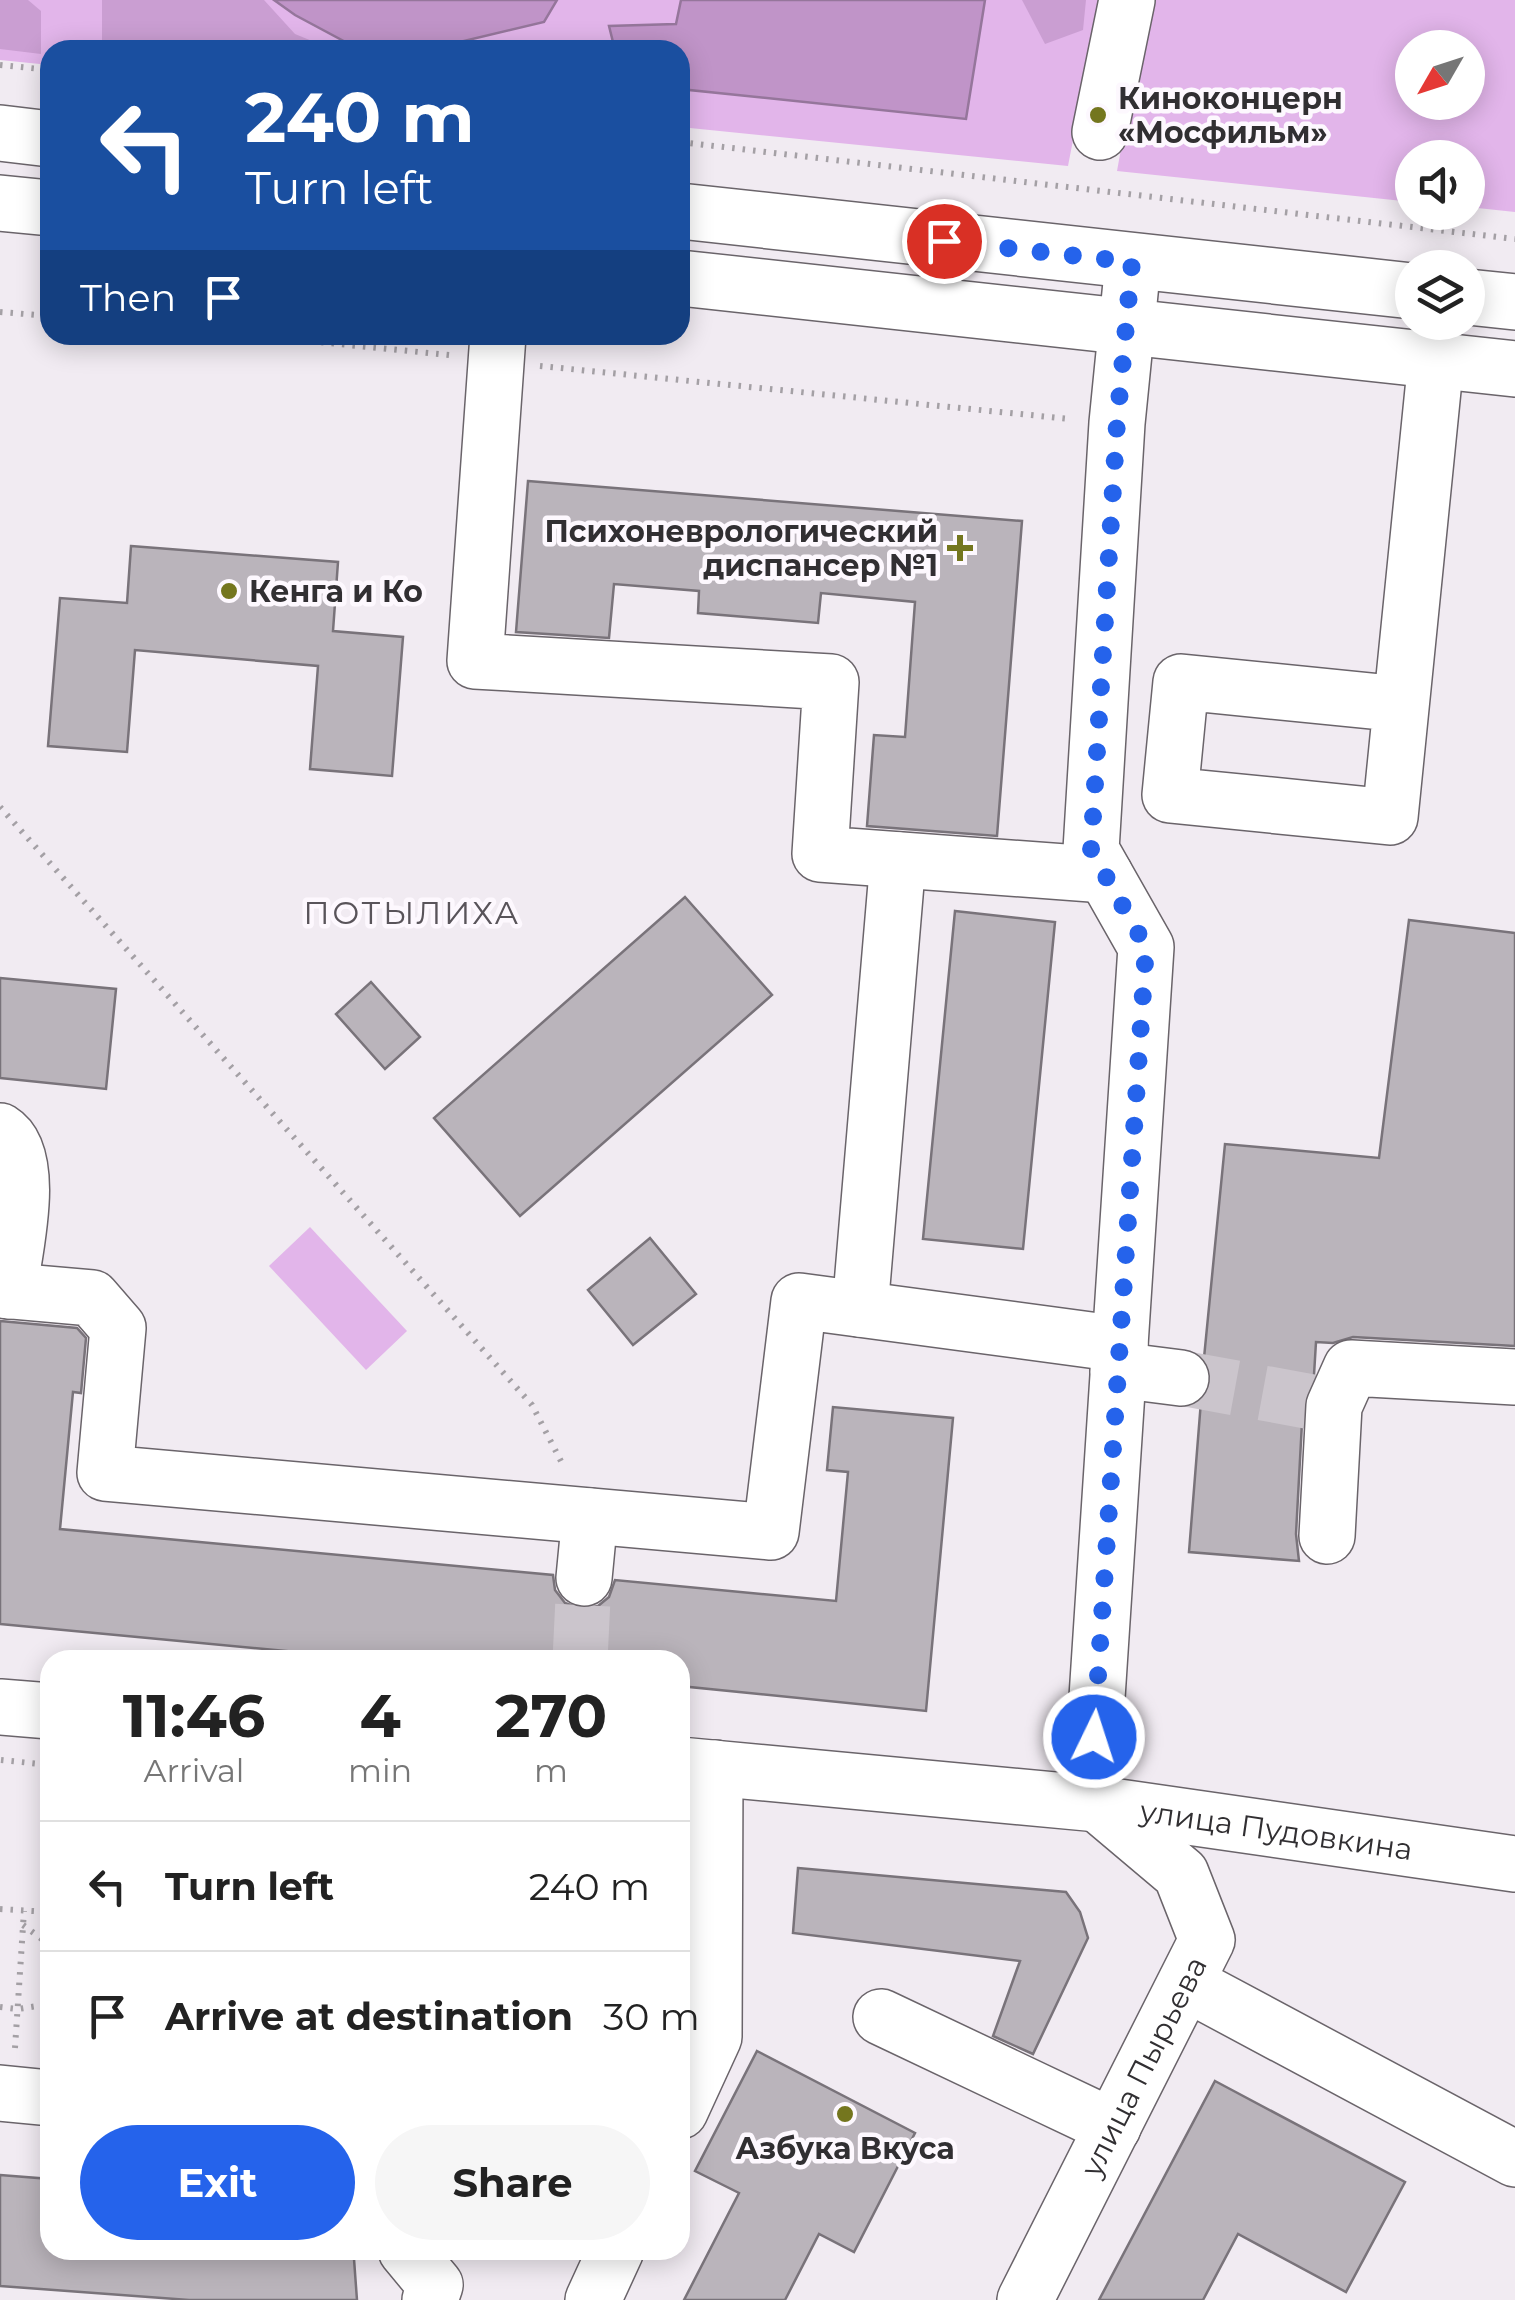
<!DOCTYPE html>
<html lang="en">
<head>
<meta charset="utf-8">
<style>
  :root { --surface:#fff; --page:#f6f6f6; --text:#222; --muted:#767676; --line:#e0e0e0; --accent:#2563eb }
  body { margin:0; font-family:Montserrat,sans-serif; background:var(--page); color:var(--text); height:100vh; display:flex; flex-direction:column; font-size:38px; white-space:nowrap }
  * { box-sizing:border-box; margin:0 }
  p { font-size:32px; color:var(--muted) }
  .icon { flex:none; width:55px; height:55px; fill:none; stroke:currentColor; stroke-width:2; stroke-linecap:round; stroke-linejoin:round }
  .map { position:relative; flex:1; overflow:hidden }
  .side { position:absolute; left:40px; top:1650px; width:650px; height:610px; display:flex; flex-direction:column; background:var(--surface); border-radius:30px; box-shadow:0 5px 25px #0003 }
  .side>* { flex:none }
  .banner { position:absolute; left:40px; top:40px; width:650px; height:305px; border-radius:30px; box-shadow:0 5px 25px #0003; background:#1a4fa0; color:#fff; overflow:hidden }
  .needle { width:65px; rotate:231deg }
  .tools { position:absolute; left:1395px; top:30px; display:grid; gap:20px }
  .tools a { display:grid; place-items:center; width:90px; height:90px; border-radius:50%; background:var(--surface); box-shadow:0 5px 25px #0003; font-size:50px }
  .pin { position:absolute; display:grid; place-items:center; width:85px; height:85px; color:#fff; margin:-42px; border:5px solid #fff; border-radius:50%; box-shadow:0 2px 10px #0007 }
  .me { position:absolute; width:110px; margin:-55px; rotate:4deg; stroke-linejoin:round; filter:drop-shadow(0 0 8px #0008) }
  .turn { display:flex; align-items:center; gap:35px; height:210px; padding:0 40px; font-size:45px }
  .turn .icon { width:130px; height:130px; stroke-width:2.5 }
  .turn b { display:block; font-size:70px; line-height:85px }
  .then { display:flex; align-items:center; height:95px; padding:0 40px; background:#0003; gap:20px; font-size:38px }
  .eta { display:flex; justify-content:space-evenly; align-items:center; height:170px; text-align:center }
  .eta b { font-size:60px; font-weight:700; line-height:70px }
  .button { display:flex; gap:20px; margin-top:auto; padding:20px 40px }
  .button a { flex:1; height:115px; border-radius:60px; background:var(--accent); color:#fff; font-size:40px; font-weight:700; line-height:115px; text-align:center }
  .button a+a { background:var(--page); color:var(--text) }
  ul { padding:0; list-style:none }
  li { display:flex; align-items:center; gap:30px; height:130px; padding:0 40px; border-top:2px solid var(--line) }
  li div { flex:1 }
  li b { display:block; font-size:38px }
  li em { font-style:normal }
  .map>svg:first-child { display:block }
</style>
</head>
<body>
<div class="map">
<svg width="1515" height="2300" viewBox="0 0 1515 2300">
  <rect width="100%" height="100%" fill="#f1ebf2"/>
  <!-- green -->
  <g fill="#e2b5ea" fill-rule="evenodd">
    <polygon points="0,0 274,0 295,15 354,46 544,22 557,0 681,0 677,24 610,26 615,50 50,50 50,65 0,60"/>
    <polygon points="985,0 1100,0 1068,166 680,127 680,89 966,119"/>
    <path d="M 1148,0 L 1515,0 L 1515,212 L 1468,207 L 1468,158 L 1412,158 L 1412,202 L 1117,171 ZM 1412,48 L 1468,48 L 1468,102 L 1412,102 Z"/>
    <polygon points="310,1227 407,1331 366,1370 269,1266"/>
  </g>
  <!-- forest -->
  <g fill="#ca9ed2">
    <polygon points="0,0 28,0 41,11 41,54 0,49"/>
    <polygon points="102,0 264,0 295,34 334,50 120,50 102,42"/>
    <polygon points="1022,0 1086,0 1083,30 1045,44"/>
  </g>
  <!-- water -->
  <g fill="#c094c8" stroke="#95769b" stroke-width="2.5">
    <polygon points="274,0 557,0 544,22 443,46 353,46 295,15"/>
    <polygon points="681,0 985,0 966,119 680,89 680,50 615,50 609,26 676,24"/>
  </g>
  <!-- building -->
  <g fill="#bab4bb" stroke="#79737a" stroke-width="2.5">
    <polygon points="528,481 1022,521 997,836 867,826 874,735 905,737 915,602 821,593 818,623 698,613 699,591 614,584 609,638 516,632"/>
    <polygon points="131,546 338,562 333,631 403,637 392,776 310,769 318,666 135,650 127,752 48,746 60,598 127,603"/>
    <polygon points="685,897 772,995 520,1216 434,1118"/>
    <polygon points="955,911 1055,922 1023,1249 923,1239"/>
    <polygon points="1409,920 1515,933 1515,1346 1353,1337 1333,1343 1316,1342 1314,1375 1303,1404 1296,1534 1299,1561 1189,1552 1201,1401 1212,1381 1210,1367 1204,1358 1225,1144 1379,1158"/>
    <polygon points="0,978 116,989 106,1089 0,1078"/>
    <polygon points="371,982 420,1037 385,1069 336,1014"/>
    <polygon points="650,1238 696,1294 633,1345 588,1290"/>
    <polygon points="0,1321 77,1328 86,1338 81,1393 73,1392 60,1529 553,1575 555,1590 565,1603 582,1609 598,1606 609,1597 615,1580 836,1601 848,1472 827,1470 833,1407 953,1418 926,1711 680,1686 680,1660 381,1660 0,1624"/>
    <polygon points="798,1868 1066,1892 1080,1912 1088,1938 1033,2054 993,2036 1020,1961 793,1933"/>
    <polygon points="757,2051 915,2133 854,2252 819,2234 785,2300 684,2300 739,2193 695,2171"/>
    <polygon points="1215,2081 1405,2182 1346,2292 1238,2234 1203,2300 1099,2300"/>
    <polygon points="0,2175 50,2179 50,2250 343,2250 354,2259 357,2300 189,2300 0,2286"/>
  </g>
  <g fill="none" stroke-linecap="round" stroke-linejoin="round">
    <!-- minor-tunnel -->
    <g stroke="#cbc5cc" stroke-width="55" stroke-dasharray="55 28" stroke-linecap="butt">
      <polyline points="1181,1378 1334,1406"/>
      <polyline points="580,1660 584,1578"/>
    </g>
    <!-- minor casing -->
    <g stroke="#6a646a" stroke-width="58">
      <g id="minor">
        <polyline points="1100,132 1127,0"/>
        <polyline points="498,335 475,661 831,682 820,854 1105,875"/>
        <polyline points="1401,704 1181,682 1170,795 1390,817 1436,360"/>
        <path d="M 0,1131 C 39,1155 14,1252 9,1291"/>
        <polyline points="0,1290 92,1298 118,1328 105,1473 771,1532 799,1301 1120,1344"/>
        <polyline points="860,1309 898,860"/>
        <polyline points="1118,1370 1181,1378"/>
        <polyline points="1327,1536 1334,1406 1351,1368 1515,1377"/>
        <polyline points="584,1578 590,1516"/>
        <polyline points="0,1707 50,1711"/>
        <path id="s1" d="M 680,1765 L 1098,1804 L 1515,1864"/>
        <polyline points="1186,1983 1515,2159"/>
        <polyline points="881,2017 1113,2127"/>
        <polyline points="0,2093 50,2098"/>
        <polyline points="680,2111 714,2037 715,1768"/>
        <polyline points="406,2250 435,2285 430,2300"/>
        <polyline points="593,2300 616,2250"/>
        <path id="s2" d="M 1025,2300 L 1207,1940 L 1181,1874 L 1098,1804 L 1092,1774 L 1146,947 L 1091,850 L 1117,423 L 1133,263"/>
      </g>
    </g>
    <!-- major casing -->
    <g stroke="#6a646a" stroke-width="58">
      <g id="major">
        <polyline points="0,133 50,139"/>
        <polyline points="0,203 50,208"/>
        <polyline points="680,211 1412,291"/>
        <polyline points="680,278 1515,369"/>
        <polyline points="1468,297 1515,302"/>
      </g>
    </g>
    <!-- path -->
    <g stroke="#a4a0a5" stroke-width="6" stroke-dasharray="2.5 8" stroke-linecap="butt">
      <polyline points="0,65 50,70"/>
      <polyline points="680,142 1515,239"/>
      <polyline points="0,312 50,316"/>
      <polyline points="248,335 449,355"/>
      <polyline points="540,366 1070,419"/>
      <polyline points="0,807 532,1405 564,1467"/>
      <polyline points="1,1760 50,1765"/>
      <polyline points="0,1909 50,1912"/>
      <polyline points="23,1925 50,1945"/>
      <polyline points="0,2007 18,2009 50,2004"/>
      <polyline points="15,2048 24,1911"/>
    </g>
    <!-- minor -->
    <use href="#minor" stroke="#fff" stroke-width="55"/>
    <!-- major -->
    <use href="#major" stroke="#fff" stroke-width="55"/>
  </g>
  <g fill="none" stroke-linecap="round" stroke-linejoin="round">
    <!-- route -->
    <polyline stroke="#2563eb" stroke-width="18" stroke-dasharray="0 32.4" points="944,241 1132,262 1117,423 1091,850 1146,947 1094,1737"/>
  </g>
  <!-- markers -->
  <g fill="#74761e" stroke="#fdf8fe" stroke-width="4">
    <circle cx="1098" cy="115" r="10"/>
    <path d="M955 533h10v10h10v10h-10v10h-10v-10h-10v-10h10z"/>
    <circle cx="229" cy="591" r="10"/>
    <circle cx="845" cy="2114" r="10"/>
  </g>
  <g text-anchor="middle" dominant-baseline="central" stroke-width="9" stroke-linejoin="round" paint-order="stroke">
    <!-- poi labels -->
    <g font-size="30" font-weight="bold" fill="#312f32" stroke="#fdf8fe" text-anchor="start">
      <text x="1118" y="98">Киноконцерн<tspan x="1118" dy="34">«Мосфильм»</tspan></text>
      <text x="938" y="531" text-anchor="end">Психоневрологический<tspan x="938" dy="34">диспансер №1</tspan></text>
      <text x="249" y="591">Кенга и Ко</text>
      <text x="845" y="2148" text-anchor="middle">Азбука Вкуса</text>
    </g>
    <!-- street labels -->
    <g font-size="30" fill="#312f32" stroke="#fdf8fe">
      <text stroke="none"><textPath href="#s1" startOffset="600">улица Пудовкина</textPath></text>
      <text stroke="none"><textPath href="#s2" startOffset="262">улица Пырьева</textPath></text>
    </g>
    <!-- neighbourhood labels -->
    <g font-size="32" letter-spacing="2.5" fill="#59545a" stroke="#fdf8fe">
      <text x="412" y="912">ПОТЫЛИХА</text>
    </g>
  </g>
</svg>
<div class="tools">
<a><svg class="needle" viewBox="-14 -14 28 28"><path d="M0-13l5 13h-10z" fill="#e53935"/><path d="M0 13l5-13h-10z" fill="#767676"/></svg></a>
<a><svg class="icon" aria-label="sound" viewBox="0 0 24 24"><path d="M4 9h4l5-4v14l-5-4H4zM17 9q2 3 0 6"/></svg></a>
<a><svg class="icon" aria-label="layers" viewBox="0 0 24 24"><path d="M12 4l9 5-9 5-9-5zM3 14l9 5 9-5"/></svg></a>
</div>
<div class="pin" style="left:944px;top:241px;background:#d93025"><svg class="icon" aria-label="arrive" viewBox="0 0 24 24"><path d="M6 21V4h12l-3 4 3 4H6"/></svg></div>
<svg class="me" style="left:1094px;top:1737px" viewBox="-20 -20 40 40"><circle r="17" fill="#2563eb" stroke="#fff" stroke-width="3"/><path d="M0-11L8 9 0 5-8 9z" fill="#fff"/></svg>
<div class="banner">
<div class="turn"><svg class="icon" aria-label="left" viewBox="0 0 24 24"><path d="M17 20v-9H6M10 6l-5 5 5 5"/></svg><div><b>240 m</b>Turn left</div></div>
<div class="then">Then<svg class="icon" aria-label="arrive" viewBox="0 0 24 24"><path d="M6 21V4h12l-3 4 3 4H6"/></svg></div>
</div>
<section class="side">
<div class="eta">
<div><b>11:46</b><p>Arrival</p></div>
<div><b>4</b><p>min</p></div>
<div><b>270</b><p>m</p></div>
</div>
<ul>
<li><svg class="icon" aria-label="left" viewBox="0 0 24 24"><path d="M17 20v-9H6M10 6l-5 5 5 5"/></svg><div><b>Turn left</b></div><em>240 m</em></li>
<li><svg class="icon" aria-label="arrive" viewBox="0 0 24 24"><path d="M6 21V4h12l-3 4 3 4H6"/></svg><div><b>Arrive at destination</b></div><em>30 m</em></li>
</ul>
<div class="button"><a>Exit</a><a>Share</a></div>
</section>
</div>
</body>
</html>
